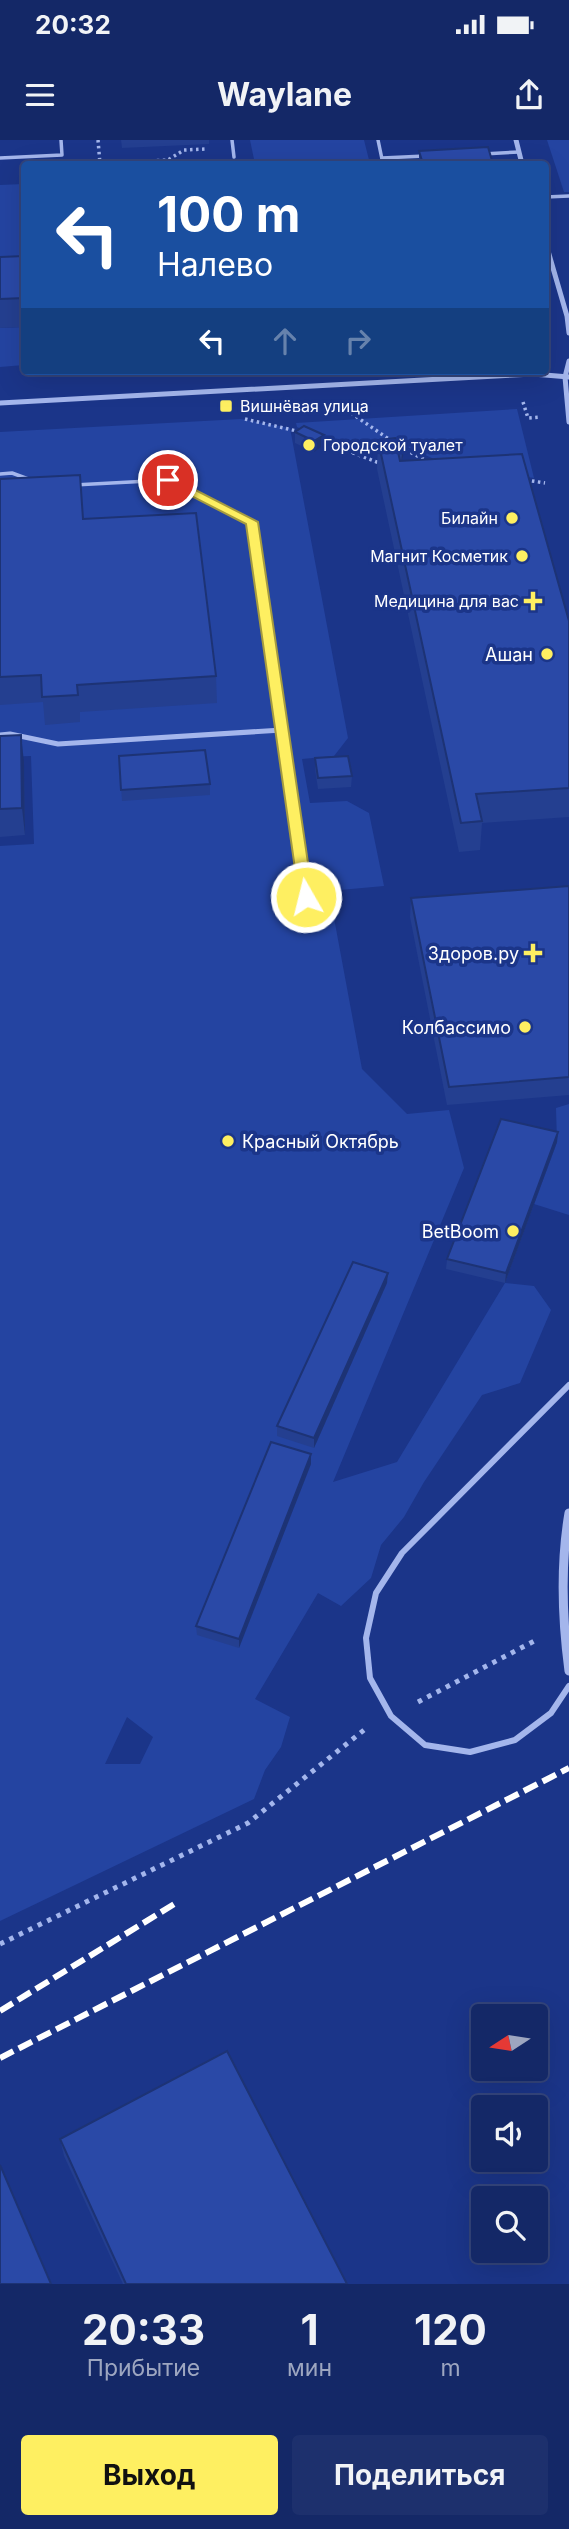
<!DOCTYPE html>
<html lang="ru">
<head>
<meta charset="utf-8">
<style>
  :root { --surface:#142867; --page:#1d306d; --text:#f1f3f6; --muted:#9da6c0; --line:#33447b; --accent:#feef61 }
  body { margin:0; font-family:Inter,sans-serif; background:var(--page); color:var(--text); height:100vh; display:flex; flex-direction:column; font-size:26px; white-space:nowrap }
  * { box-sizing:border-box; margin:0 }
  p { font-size:23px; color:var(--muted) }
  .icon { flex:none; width:38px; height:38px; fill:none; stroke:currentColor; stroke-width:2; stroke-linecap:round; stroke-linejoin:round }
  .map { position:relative; height:2144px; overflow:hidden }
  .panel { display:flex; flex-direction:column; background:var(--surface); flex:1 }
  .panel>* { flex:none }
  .guide { position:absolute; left:21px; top:21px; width:528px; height:214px; border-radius:7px; box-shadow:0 7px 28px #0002,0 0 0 2px var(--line); background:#1a4fa0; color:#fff; overflow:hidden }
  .needle { width:46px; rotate:258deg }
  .buttons { position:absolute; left:471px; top:1864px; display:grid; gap:14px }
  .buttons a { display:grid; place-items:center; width:77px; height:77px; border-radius:7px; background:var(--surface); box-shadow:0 7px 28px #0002,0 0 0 2px var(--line); font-size:35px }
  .pin { position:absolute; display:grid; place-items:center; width:60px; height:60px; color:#fff; margin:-30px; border:4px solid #fff; border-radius:50%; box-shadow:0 2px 7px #0007 }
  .me { position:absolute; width:77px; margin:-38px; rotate:352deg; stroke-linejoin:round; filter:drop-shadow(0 0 5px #0008) }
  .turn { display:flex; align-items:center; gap:24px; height:147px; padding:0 21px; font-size:32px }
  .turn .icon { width:91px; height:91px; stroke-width:2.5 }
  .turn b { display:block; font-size:49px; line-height:60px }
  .lanes { display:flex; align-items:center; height:66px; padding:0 21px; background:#0003; justify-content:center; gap:35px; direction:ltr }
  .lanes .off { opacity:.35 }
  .eta { display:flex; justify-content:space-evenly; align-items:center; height:119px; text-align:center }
  .eta b { font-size:42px; font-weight:700; line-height:49px }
  .button { display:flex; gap:14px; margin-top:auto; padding:14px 21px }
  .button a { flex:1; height:80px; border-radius:7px; background:var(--accent); color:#111; font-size:28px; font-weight:700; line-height:80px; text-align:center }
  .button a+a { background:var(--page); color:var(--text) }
  .status { display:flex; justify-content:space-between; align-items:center; height:49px; padding:0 35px; background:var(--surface); direction:ltr }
  .status svg { height:19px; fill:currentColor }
  header { display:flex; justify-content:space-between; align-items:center; height:91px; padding:0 21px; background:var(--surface); font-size:32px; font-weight:700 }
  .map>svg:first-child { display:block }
</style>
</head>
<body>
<div class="status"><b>20:32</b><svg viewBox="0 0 49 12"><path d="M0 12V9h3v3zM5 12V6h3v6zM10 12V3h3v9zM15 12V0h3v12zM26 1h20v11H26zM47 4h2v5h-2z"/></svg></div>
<header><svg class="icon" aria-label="menu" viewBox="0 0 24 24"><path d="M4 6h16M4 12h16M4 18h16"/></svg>Waylane<svg class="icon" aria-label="share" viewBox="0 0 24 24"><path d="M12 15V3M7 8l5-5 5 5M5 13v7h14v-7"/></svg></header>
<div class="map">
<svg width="569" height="2144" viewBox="0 0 569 2144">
  <rect width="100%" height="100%" fill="#1b3589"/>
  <!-- green -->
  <g fill="#2444a1" fill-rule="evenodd">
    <polygon points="250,0 364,0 370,24 255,24"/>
    <polygon points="547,0 569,0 569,52 564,52"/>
    <polygon points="24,44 24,120 0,122 0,45"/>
    <polygon points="24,187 24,225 0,227 0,188"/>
    <polygon points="517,269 534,338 447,325 410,308 347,309 297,287 296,283"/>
    <path d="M 241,279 L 290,288 L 348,598 L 334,616 L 302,619 L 310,663 L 347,661 L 369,673 L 384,746 L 329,751 L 362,929 L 407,974 L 449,970 L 464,1028 L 333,1342 L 397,1322 L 505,1143 L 534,1146 L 551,1170 L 520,1243 L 482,1255 L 424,1342 L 404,1377 L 381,1405 L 371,1438 L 341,1466 L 318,1453 L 255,1559 L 290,1577 L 281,1607 L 265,1630 L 254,1659 L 0,1781 L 0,706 L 34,704 L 31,616 L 0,617 L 0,292 ZM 127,1577 L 153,1597 L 140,1624 L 105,1624 Z"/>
    <polygon points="569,964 569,1075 534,1064 557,1002 556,968"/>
  </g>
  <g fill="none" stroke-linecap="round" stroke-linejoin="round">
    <!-- path-far1 -->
    <g stroke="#a4b6ec" stroke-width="3.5" stroke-dasharray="2.5 3.5" stroke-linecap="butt">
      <polyline points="98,0 100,24"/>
      <polyline points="91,24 168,20 184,10 206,9"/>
      <polyline points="523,262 528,278 541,277"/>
      <polyline points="351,273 393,302"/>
      <polyline points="245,279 301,292"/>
      <polyline points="319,300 382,324"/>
      <polyline points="400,307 429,322"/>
      <polyline points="351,312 381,312"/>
      <polyline points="526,340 545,343"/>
    </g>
    <!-- path -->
    <g stroke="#a4b6ec" stroke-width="5" stroke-dasharray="4.5 6" stroke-linecap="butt">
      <polyline points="418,1562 538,1499"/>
      <polyline points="0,1804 248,1683 364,1590"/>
    </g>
    <!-- lane-far2 -->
    <g stroke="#a4b6ec" stroke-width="3.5">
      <polyline points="232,0 234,17"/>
      <polyline points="378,0 383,24"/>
      <polyline points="483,14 519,12"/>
      <polyline points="0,18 62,15 61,0"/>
      <polyline points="382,18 425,16"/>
      <polyline points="546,57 569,56"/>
      <polyline points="0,334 12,333 31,340"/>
      <polyline points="74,345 168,340 252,382 276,546"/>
    </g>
    <!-- lane-far1 -->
    <g stroke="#a4b6ec" stroke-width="5">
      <polyline points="275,544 306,756"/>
      <polyline points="0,595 10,594 58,604 282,590"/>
    </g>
    <!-- lane -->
    <polyline stroke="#a4b6ec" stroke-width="6" points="569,1245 402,1413 376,1453 366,1498 370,1538 391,1576 425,1605 470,1612 515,1600 551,1573 569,1546"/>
    <!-- street-far1 -->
    <g stroke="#a4b6ec" stroke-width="5">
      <polyline points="516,0 522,24"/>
      <polyline points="546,104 567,176 569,193"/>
      <polyline points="569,221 565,237 569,282"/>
      <polyline points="0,263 533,234 569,237"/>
    </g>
    <!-- street -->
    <path stroke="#a4b6ec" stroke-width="9" d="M 569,1373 C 560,1426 562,1478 569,1531"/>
    <!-- rail -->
    <g stroke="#fff" stroke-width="6" stroke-dasharray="15 6" stroke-linecap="butt">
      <polyline points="0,1871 176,1763"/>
      <polyline points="0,1918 569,1628"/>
    </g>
  </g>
  <!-- wall -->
  <g fill="#243f90">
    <polygon points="121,0 209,0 209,4 122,8"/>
    <polygon points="419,11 493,24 419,24"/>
    <polygon points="24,116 24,187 0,188 0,117"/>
    <polygon points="295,292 323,306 314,312 295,303"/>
    <polygon points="378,300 397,305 403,317 402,321 569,481 569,677 482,683 480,710 459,712 377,329"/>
    <polygon points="0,339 83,379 216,536 217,563 80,572 80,582 45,585 43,562 0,565"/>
    <polygon points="0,596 24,622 25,695 0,697"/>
    <polygon points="119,616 210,644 210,655 122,661"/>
    <polygon points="315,618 352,636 351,647 318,649 315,629"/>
    <polygon points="569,746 569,955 447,965 410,777 411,758"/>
    <polygon points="558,992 557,1002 505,1143 446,1129 447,1119"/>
    <polygon points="387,1143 314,1308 277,1296 277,1286"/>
    <polygon points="311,1324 239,1508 197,1495 196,1486"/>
    <polygon points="60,1999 347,2144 123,2144 64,2016"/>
  </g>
  <!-- shaded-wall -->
  <g fill="#1d3375">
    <polygon points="324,295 323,306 314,312 314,301"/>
    <polygon points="404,306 403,317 401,324 402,313"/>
    <polygon points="21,595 24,622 25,695 22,668"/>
    <polygon points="558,992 557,1002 505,1143 506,1133"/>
    <polygon points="388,1133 387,1143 314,1308 314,1298"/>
    <polygon points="311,1314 311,1324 239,1508 239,1499"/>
  </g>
  <!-- building -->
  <g fill="#2a49a7" stroke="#1d3375" stroke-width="2">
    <polygon points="488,7 493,24 423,24 419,11"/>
    <polygon points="24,116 24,158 0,159 0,117"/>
    <polygon points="304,286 324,295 314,301 295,292"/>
    <polygon points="395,298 400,321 522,314 569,481 569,648 476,654 482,681 461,683 378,300"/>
    <polygon points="397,305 404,306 402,313 398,313"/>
    <polygon points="80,335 83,379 196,373 216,536 77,545 78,555 42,557 41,535 0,537 0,339"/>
    <polygon points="21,595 22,668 0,669 0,596"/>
    <polygon points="205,610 210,644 121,650 119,616"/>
    <polygon points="348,616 352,636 318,638 315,618"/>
    <polygon points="569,746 569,937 449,947 411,758"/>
    <polygon points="501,979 558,992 506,1133 447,1119"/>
    <polygon points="353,1122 388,1133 314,1298 277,1286"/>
    <polygon points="271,1302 311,1314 239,1499 196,1486"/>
    <polygon points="227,1911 347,2144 126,2144 60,1999"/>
    <polygon points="0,2025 51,2144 0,2144"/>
  </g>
  <!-- route -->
  <polygon fill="#feef61" stroke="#a59b3f" stroke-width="2" points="168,336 258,382 313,757 311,760 306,762 299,757 246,384 164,342 164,337"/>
  <!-- markers -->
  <g fill="#feef61" stroke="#1b3589" stroke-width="2.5">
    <rect x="219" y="259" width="14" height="14" rx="3.5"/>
    <circle cx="309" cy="305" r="7"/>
    <circle cx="512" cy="378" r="7"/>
    <circle cx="522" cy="416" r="7"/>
    <path d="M529.5 450.5h7v7h7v7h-7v7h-7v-7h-7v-7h7z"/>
    <circle cx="547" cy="514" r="7"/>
    <path d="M529.5 802.5h7v7h7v7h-7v7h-7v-7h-7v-7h7z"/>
    <circle cx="525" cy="887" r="7"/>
    <circle cx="228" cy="1001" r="7"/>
    <circle cx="513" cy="1091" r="7"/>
  </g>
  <g text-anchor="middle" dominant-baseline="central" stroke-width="7" stroke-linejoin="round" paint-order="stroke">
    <!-- far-poi labels -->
    <g font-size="16" fill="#fff" stroke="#1b3589" text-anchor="end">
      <text x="240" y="266" text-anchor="start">Вишнёвая улица</text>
      <text x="323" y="305" text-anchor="start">Городской туалет</text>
      <text x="498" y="378">Билайн</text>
      <text x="508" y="416">Магнит Косметик</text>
      <text x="519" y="461">Медицина для вас</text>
    </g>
    <!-- poi labels -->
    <g font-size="18" fill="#fff" stroke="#1b3589" text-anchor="end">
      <text x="533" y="514">Ашан</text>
      <text x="519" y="813">Здоров.ру</text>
      <text x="511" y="887">Колбассимо</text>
      <text x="242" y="1001" text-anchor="start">Красный Октябрь</text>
      <text x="499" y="1091">BetBoom</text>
    </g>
  </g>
</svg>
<div class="buttons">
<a><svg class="needle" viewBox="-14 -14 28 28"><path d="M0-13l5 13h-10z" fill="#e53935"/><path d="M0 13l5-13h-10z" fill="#9da6c0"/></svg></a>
<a><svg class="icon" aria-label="sound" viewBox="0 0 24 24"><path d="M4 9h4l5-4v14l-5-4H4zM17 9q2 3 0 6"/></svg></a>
<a><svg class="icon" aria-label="search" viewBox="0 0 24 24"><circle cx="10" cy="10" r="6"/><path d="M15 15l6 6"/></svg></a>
</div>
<div class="pin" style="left:168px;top:340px;background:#d93025"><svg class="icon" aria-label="arrive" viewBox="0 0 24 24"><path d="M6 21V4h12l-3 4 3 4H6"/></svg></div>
<svg class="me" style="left:306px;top:757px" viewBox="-20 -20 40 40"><circle r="17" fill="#feef61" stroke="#fff" stroke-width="3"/><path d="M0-11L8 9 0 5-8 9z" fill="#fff"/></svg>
<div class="guide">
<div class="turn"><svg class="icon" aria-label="left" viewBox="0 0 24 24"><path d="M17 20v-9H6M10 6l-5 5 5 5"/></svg><div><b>100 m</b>Налево</div></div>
<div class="lanes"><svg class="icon" aria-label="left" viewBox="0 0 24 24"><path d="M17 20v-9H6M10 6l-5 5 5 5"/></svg><svg class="icon off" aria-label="ahead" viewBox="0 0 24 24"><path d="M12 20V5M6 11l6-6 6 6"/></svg><svg class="icon off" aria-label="right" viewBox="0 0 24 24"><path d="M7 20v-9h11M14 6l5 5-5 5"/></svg></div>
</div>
</div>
<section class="panel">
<div class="eta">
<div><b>20:33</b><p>Прибытие</p></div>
<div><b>1</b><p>мин</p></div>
<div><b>120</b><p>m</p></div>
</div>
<div class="button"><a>Выход</a><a>Поделиться</a></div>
</section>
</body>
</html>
